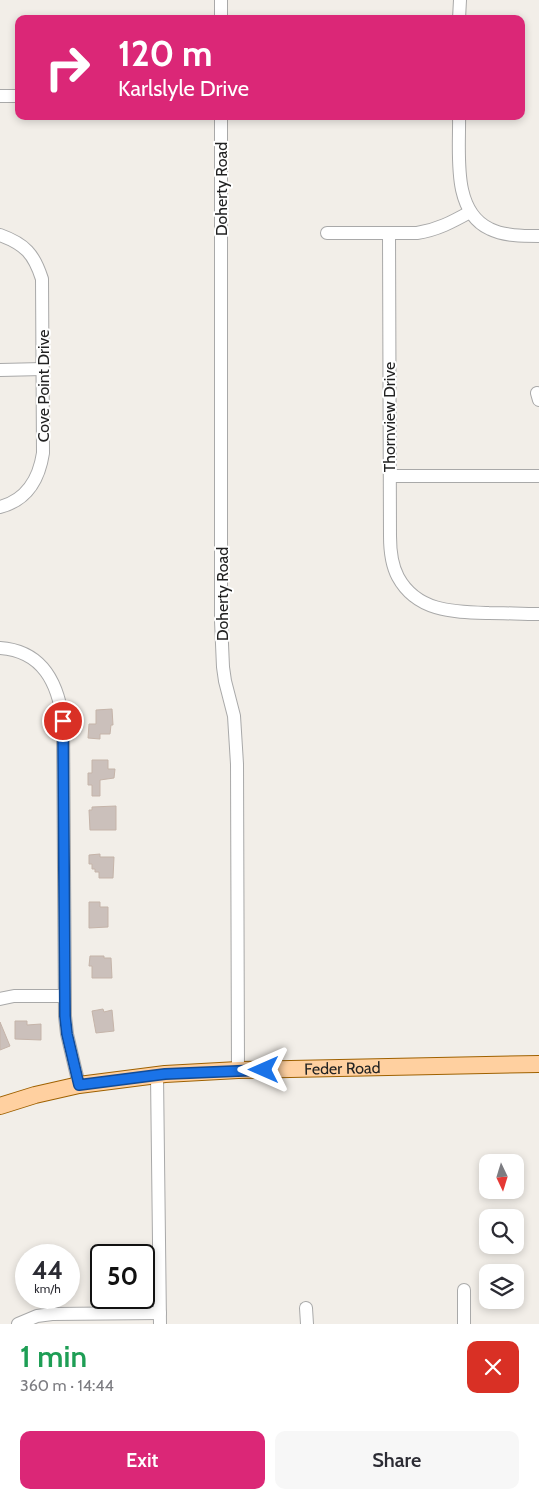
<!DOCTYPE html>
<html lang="en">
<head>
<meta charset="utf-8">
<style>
  :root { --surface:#fff; --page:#f7f7f7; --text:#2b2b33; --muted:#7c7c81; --accent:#db2777 }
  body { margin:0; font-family:Cabin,sans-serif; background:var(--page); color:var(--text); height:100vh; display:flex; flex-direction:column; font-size:19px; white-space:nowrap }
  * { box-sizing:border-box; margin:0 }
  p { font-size:16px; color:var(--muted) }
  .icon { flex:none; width:28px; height:28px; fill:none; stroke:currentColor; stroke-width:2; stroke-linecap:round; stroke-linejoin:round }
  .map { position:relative; height:1324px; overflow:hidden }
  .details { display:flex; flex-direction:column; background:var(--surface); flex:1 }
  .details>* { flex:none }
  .banner { position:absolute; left:15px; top:15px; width:510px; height:105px; border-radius:10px; box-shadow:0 2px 8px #0003; background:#db2777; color:#fff; overflow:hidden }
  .needle { width:32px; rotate:176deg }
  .controls { position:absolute; left:479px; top:1154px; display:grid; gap:10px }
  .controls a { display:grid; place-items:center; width:45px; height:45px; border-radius:10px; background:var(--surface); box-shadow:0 2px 8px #0003; font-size:25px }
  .speed { position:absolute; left:15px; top:1244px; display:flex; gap:10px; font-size:25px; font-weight:700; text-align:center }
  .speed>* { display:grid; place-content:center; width:65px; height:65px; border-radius:50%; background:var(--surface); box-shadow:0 2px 8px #0003; line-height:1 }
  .speed small { font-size:12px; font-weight:400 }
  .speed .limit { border:2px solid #111; border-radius:8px; background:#fff; color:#111 }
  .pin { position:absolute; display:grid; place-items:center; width:42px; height:42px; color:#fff; margin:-21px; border:2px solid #fff; border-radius:50%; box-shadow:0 1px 5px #0007 }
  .me { position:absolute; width:55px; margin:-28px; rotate:270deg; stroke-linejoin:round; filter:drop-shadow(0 0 4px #0008) }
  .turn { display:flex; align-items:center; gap:18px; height:105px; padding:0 20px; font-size:22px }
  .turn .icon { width:65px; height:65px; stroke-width:2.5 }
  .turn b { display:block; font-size:35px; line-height:42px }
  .round { display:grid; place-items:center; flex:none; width:52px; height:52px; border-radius:10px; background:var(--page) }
  .summary { display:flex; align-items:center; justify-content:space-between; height:85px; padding:0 20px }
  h1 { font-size:30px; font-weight:600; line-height:38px; color:#1e9e55 }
  .action { display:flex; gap:10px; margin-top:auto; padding:10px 20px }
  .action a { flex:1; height:58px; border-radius:10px; background:var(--accent); color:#fff; font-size:20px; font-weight:600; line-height:58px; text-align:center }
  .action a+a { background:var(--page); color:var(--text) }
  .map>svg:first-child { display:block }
</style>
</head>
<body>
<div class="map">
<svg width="539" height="1324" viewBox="0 0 539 1324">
  <rect width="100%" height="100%" fill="#f2eee8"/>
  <!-- building -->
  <g fill="#cbc0bb" stroke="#c5b4a9">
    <polygon points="112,709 113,725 111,725 110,734 100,734 100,739 88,738 89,724 96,724 96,710"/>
    <polygon points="92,760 108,760 108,769 115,769 114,778 100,780 100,796 92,796 92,785 88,785 88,773 92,773"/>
    <polygon points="116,806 116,830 90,830 89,810 92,810 92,807"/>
    <polygon points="100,854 100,857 114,857 113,878 99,878 99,872 95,872 95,869 92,869 92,864 89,864 89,855"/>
    <polygon points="89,902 100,902 100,907 108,907 108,927 89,928"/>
    <polygon points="90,956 104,956 104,958 111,958 112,978 92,978 92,966 89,966"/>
    <polygon points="103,1009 104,1012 112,1010 114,1031 96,1033 92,1011"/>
    <polygon points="15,1021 27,1021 27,1025 41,1024 41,1040 15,1039"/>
    <polygon points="0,1022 10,1046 0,1050"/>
  </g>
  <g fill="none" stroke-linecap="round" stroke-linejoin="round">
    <!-- minor casing -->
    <g stroke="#a9a9a9" stroke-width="14">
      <g id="minor">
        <polyline points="221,0 221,19"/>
        <polyline points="459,19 460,0"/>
        <polyline points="0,96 19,96"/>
        <polyline points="221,116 221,621 223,667 225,681 234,716 237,764 238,1070"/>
        <path d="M 459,116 C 460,152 451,211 490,229 C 504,236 523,236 539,236"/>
        <path d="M 327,233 L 417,233 C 437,230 452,222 470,212"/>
        <path d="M 389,233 L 390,536 C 390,549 391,564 398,577 C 417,612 454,612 489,613 C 506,613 522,614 539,614"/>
        <path d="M 0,235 C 25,244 34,254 42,279 L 43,453 C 39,479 27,500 0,507"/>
        <polyline points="0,370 43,369"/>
        <polyline points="537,393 539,400"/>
        <polyline points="390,476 539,476"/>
        <path d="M 0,648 C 43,651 58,683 63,721 L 65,1016 L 67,1034 L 79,1085"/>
        <polyline points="0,999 14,996 64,996"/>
        <polyline points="157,1075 160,1324"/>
        <polyline points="306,1308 307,1324"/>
        <polyline points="18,1324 37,1316 52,1314 160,1313"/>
        <polyline points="464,1324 464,1290"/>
      </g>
    </g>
    <!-- major casing -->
    <g stroke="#9f6100" stroke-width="18">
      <g id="major">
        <path id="s1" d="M 0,1106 L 35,1095 L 79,1085 L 165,1074 L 238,1070 L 539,1064"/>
      </g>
    </g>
    <!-- minor -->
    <use href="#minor" stroke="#fff" stroke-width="12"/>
    <!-- major -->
    <use href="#major" stroke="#ffd0a0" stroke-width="16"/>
  </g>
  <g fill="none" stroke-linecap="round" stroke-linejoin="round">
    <!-- route casing -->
    <g stroke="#114b97" stroke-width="12">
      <polyline id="route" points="63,721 65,1016 67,1034 79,1085 165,1074 264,1070"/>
    </g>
    <!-- route -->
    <use href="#route" stroke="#1a73e8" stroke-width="9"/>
  </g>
  <g text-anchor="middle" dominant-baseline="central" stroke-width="4" stroke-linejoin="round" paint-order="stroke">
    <!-- street labels -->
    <g font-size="16" fill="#222" stroke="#fff">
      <text transform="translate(221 189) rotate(-90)">Doherty Road</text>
      <text transform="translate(43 386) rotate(-90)">Cove Point Drive</text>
      <text transform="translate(389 417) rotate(-90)">Thornview Drive</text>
      <text transform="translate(222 594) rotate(-90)">Doherty Road</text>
      <text stroke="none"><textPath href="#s1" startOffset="346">Feder Road</textPath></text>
    </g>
  </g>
</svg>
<div class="controls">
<a><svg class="needle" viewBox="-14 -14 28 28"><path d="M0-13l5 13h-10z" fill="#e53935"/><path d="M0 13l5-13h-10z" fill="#7c7c81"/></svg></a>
<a><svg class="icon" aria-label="search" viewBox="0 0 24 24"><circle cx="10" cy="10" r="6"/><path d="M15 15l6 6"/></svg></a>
<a><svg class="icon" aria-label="layers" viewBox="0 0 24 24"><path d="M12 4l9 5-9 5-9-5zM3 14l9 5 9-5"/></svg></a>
</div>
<div class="speed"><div>44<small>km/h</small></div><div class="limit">50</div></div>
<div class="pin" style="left:63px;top:721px;background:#d93025"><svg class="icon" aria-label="arrive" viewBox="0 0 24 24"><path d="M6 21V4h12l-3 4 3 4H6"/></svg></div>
<svg class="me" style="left:264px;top:1070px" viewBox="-20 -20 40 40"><path d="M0-17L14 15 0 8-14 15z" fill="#1a73e8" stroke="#fff" stroke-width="4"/></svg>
<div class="banner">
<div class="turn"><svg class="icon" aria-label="right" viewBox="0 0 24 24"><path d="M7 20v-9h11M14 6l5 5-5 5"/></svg><div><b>120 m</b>Karlslyle Drive</div></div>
</div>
</div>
<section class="details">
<div class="summary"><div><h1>1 min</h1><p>360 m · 14:44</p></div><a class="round" style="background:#d93025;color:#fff"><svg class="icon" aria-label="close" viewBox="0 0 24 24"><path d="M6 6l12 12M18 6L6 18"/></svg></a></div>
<div class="action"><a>Exit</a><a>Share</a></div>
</section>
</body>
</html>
